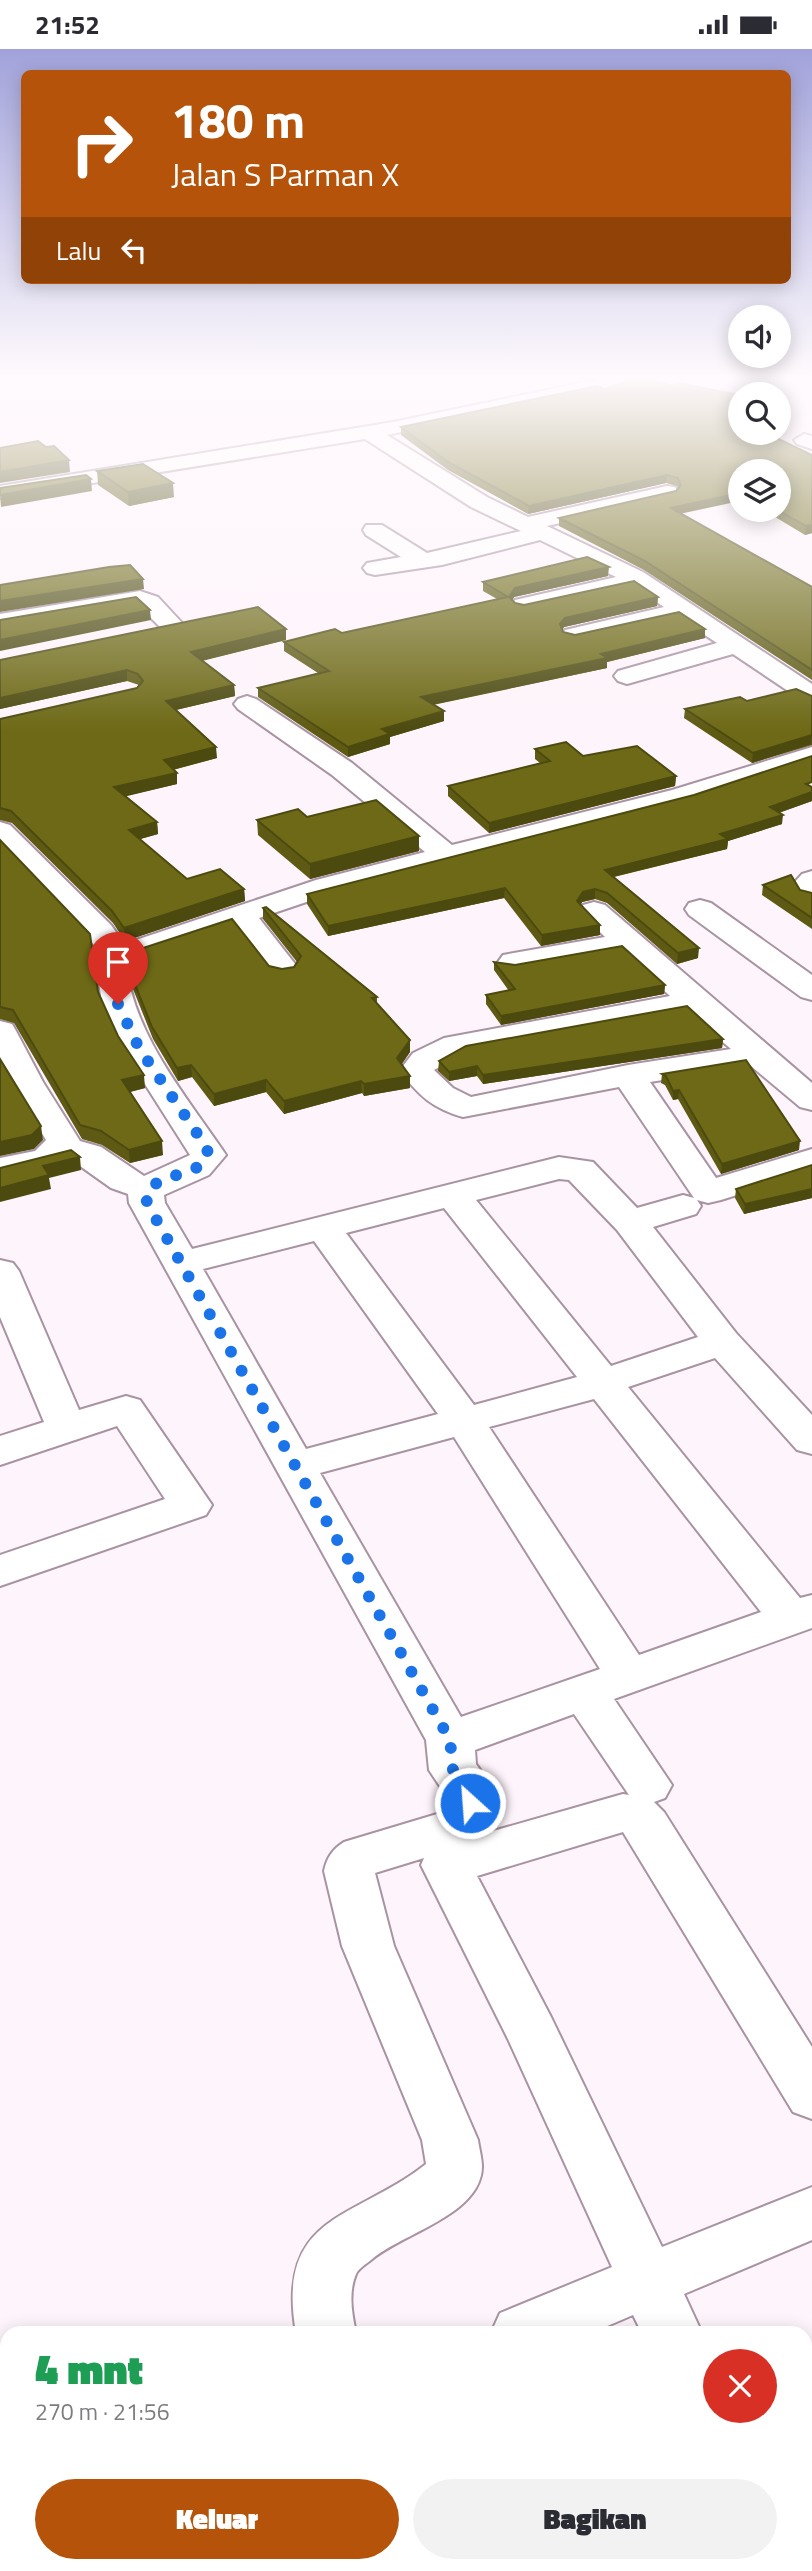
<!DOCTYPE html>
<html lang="id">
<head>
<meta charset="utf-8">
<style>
  :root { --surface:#fff; --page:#f2f2f3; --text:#2b2b33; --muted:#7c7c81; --accent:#b45309 }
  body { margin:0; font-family:"Titillium Web",sans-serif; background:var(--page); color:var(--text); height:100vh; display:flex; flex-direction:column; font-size:26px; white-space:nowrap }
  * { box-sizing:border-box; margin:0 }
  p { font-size:23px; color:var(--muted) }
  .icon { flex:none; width:38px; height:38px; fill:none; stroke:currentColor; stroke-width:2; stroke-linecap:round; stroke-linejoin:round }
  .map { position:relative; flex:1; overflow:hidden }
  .panel { position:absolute; left:0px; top:2277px; width:812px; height:247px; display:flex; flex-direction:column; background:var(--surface); border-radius:21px 21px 0 0; box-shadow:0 4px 18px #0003 }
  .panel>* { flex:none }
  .banner { position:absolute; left:21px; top:21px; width:770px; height:214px; border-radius:10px; box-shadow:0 4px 18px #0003; background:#b45309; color:#fff; overflow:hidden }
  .controls { position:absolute; left:728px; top:256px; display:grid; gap:14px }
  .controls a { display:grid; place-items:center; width:63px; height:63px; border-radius:50%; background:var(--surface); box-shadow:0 4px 18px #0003; font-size:35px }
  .pin { position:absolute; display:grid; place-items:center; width:60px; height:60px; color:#fff; margin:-72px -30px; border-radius:50% 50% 50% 0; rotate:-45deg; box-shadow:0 0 7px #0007 }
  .pin .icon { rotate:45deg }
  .me { position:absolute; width:77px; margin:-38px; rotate:334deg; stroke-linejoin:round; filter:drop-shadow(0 0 5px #0008) }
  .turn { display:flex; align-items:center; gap:24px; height:147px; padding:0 35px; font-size:32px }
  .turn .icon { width:91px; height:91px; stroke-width:2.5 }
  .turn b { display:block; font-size:49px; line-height:60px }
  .then { display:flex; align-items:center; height:66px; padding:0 35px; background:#0003; gap:14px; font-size:26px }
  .round { display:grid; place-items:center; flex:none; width:74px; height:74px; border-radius:37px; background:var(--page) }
  .head { display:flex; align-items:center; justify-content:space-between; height:119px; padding:0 35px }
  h1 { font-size:42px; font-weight:800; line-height:52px; color:#1e9e55 }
  .action { display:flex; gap:14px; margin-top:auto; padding:14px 35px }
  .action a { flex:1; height:80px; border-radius:42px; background:var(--accent); color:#fff; font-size:28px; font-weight:800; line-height:80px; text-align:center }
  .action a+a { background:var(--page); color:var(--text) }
  .status { display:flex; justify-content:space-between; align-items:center; height:49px; padding:0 35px; background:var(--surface); direction:ltr }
  .status svg { height:19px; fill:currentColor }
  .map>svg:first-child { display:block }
</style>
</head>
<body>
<div class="status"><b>21:52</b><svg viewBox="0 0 49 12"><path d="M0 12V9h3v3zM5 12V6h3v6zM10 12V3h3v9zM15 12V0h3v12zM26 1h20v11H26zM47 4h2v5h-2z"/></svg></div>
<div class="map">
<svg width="812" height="2522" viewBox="0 0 812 2522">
  <rect width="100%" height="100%" fill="#fef4fb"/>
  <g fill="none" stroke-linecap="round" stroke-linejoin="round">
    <!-- minor casing -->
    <g stroke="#a993a2" stroke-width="4">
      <g id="minor">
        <polygon points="600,330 636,330 634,334 387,386 487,448 528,468 667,437 675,438 678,443 675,448 547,477 643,523 812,635 812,655 803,652 733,605 627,635 618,632 614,627 618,622 717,594 679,569 574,593 565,591 562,586 565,581 664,558 634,538 523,563 515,561 511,556 515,551 616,528 540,491 442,516 375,526 367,524 363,519 367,514 401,508 366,486 363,481 366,476 382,476 427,504 521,482 471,458 365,390 0,449 0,437 393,373"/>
        <polygon points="804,385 812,387 812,400 797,395 794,391"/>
        <polygon points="140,542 158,548 184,576 181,581 163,581 138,556 0,579 0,565"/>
        <path d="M 247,647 L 256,650 L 352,714 L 452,796 L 672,741 L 812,698 L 812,715 L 692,753 L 336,843 L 259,869 L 299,920 L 294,927 L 283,929 L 272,927 L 234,878 L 126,914 C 133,986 187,1048 226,1106 L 209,1126 L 164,1146 L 165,1154 L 192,1200 L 559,1108 L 593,1113 L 637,1159 L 683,1146 L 694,1149 L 619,1038 L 463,1068 C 434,1060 417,1046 400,1021 L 413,1004 L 444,989 L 670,947 L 622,903 L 514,922 L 503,920 L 498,913 L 503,906 L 605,888 L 579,862 L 583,856 L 594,853 L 605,856 L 812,1034 L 812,1061 L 800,1058 L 751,1017 L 650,1033 L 716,1129 L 812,1100 L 812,1122 L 721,1151 L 708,1154 L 697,1151 L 701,1157 L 696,1165 L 653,1178 L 736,1284 L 812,1366 L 812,1405 L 797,1401 L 715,1309 L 628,1338 L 800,1549 L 812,1546 L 812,1579 L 614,1650 L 672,1736 L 665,1749 L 654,1753 L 664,1763 L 812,1998 L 812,2070 L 793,2063 L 623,1783 L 477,1827 L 551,1968 L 662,2198 L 812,2138 L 812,2191 L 684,2245 L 702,2284 L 642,2284 L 633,2266 L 591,2284 L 491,2284 L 500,2264 L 612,2218 L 508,1990 L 421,1816 L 424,1809 L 375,1824 L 394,1897 L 478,2091 C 479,2099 482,2109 482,2118 C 481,2166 402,2184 371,2211 C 366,2215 358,2220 356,2225 C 348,2244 352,2265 356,2284 L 296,2284 C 275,2164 356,2171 426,2115 L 422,2091 L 342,1897 L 324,1822 C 327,1808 333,1800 344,1793 L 447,1762 L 443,1742 L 429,1721 L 426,1691 L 129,1154 L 128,1145 L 111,1139 L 73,1112 L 0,1131 L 0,1109 L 35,1102 L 46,1091 L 0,1015 L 0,972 L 12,975 L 16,982 L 43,1033 L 80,1092 L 101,1098 L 144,1127 L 190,1106 L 122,999 L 102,955 L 94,896 L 0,798 L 0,773 L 10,776 L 111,876 L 124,895 L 316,831 L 425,803 L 332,726 L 238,660 L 234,655 L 238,650 ZM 687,963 L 731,1000 L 628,1016 L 471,1048 L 453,1039 L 434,1021 L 465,1004 ZM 559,1130 L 569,1131 L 617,1181 L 698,1288 L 611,1317 L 476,1151 ZM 444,1159 L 577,1328 L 474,1356 L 346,1184 ZM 314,1192 L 438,1365 L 306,1400 L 203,1220 ZM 594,1350 L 761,1563 L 639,1606 L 489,1378 ZM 454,1388 L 600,1620 L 461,1668 L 320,1424 ZM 574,1665 L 629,1746 L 623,1745 L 493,1782 L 499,1772 L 490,1735 L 476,1715 L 475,1701 Z"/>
        <polygon points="812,822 812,853 801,850 792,836 802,825"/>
        <polygon points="700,851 711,854 812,926 812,951 801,948 689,866 685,860 689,854"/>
        <polygon points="0,1211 13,1214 19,1222 79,1361 126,1347 140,1351 212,1456 206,1466 0,1537 0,1506 165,1450 117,1377 0,1416 0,1387 44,1373 0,1268"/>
        <polygon points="812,2387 812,2449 805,2452 805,2390"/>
        <polygon points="345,2516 409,2516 411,2522 347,2522"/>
        <polygon points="669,2516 736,2516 734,2522 667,2522"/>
      </g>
    </g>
    <!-- minor -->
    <use href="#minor" fill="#fff" fill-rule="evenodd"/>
  </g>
  <!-- wall -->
  <g fill="#5e5a13">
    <polygon points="401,378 740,383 812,406 812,484 805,486 762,460 779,460 779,422 681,465 812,538 812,631 644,521 559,477 559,469 676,442 678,440 677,437 666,434 528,465 448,421 401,386"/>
    <polygon points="97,422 174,448 129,457 98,436"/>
    <polygon points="608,527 514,548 512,552 515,554 524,556 658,548 657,557 564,578 562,581 563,583 575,586 705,580 705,589 607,613 607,619 433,656 444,662 444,672 390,688 390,695 348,708 258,648 258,639 318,624 284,602 284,593 342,584 497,550 483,542 483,533"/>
    <polygon points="286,591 202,612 234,636 235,647 176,661 217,709 173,721 177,735 125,747 157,773 158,785 140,790 187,830 244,840 245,852 125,892 113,874 12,774 0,771 0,670 137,639 139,636 127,632 0,660 0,611"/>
    <polygon points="812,647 812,696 752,714 684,669 685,660 747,652"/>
    <polygon points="535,700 583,707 676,727 675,737 489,784 448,747 448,737 540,714 535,710"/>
    <polygon points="694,746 812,752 779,764 782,775 728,792 727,800 614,828 698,909 677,915 607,854 595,850 582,853 581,856 600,886 541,897 504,849 328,887 307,855 307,845"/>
    <polygon points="307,768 419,802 310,830 258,786 257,771"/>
    <polygon points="0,791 98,943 118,987 145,1039 129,1043 163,1106 130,1114 102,1096 82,1090 14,974 0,970"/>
    <polygon points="763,836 812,844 812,880 762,846"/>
    <polygon points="263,859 377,948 377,955 410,991 410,1003 402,1015 410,1027 410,1039 364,1047 362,1044 284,1065 266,1043 214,1057 192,1028 178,1032 153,990 133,940 128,904 269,917 282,920 294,918 297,913 263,870"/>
    <polygon points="494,913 665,936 664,945 501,976 486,955 486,946 509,942 494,921"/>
    <polygon points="723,990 722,999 483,1035 477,1027 449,1032 438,1022 439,1012"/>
    <polygon points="662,1025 799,1101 721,1125 678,1050 673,1051 665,1036 661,1034"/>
    <polygon points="812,1116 812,1149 744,1165 735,1149 736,1140"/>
  </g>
  <!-- shaded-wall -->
  <g fill="#4c4a0f">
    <polygon points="69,411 70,423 0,434 0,423"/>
    <polygon points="667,426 666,434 528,465 529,457"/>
    <polygon points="91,430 92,442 1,458 0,446"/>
    <polygon points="173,434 174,448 129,457 128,443"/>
    <polygon points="740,444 740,452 670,467 671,459"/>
    <polygon points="812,476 812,484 805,486 806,477"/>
    <polygon points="609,518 608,527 514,548 509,558 509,548 515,539"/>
    <polygon points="143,530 144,540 0,563 0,552"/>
    <polygon points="658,548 657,557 564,578 560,585 560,575 565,569"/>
    <polygon points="150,561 151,571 0,602 0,591"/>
    <polygon points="286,580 286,591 192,614 191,603"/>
    <polygon points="705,580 705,589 607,613 607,619 421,658 421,648"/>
    <polygon points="127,621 127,632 0,660 0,649"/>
    <polygon points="234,636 235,647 167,663 166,652"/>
    <polygon points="444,662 444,672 390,688 390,695 348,708 348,698 382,680"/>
    <polygon points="812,686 811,695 752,714 753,704"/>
    <polygon points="216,698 217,709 164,723 164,711"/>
    <polygon points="177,724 177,735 115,750 114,738"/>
    <polygon points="676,727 675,737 489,784 489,774"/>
    <polygon points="812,743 812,752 769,767 770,758"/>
    <polygon points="783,766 782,775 728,792 727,800 604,830 605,821"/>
    <polygon points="157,773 158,785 130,793 129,781"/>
    <polygon points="419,787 419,802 310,830 310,815"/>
    <polygon points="505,839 504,849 328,887 328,877"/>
    <polygon points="244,840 245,852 125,892 124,879"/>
    <polygon points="595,840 595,850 582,853 576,862 577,852 583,843"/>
    <polygon points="600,876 600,886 541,897 542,886"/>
    <polygon points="699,899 698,909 677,915 678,904"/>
    <polygon points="665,936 664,945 501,976 501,967"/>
    <polygon points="723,990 722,999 483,1035 483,1026"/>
    <polygon points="410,991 410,1003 397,1021 397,1009"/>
    <polygon points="191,1016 192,1028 178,1032 177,1019"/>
    <polygon points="477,1017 477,1027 449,1032 449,1023"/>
    <polygon points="144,1026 145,1039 123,1045 122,1031"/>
    <polygon points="410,1027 410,1039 364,1047 364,1035"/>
    <polygon points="266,1031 266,1043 214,1057 214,1045"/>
    <polygon points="361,1032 362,1044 284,1065 284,1052"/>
    <polygon points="679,1041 678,1050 673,1051 673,1042"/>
    <polygon points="41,1077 43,1091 34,1100 0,1107 0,1093"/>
    <polygon points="162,1092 163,1106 130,1114 129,1101"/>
    <polygon points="800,1092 799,1101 721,1125 722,1115"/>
    <polygon points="80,1108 81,1121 49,1129 51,1140 0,1153 0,1139 43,1117"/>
    <polygon points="812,1140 812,1149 744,1165 745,1155"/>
  </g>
  <!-- building -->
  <g fill="#6d6916" stroke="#4c4a0f" stroke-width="2">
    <polygon points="632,330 648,330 672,337 679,334 740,346 740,371 739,372 740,372 740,383 764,383 812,406 812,476 806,477 776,460 779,460 779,422 740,422 740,444 671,459 812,538 812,621 645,512 559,469 676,442 681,436 678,429 667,426 529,457 448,413 401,378 597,337 605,340"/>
    <polygon points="38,392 46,398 54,397 69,411 0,423 0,399"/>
    <polygon points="143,415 173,434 128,443 97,422"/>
    <polygon points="86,426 91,430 0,446 0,439"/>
    <polygon points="587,508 609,518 515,539 509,548 515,554 524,556 634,532 658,548 565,569 560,575 563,583 575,586 679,563 705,580 601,605 607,609 421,648 444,662 382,680 390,685 348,698 258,639 329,622 284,593 335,580 342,584 508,548 483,533"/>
    <polygon points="130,516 143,530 0,552 0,536 109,518"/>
    <polygon points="136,548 150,561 0,591 0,571"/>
    <polygon points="258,558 286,580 191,603 234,636 166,652 216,698 164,711 177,724 114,738 157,773 129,781 187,830 220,820 244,840 124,879 112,862 11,762 0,759 0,670 137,639 143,632 138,625 127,621 0,649 0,611"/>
    <polygon points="796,640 812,647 812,686 753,704 685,660 740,648 747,652"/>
    <polygon points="566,693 583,707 637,697 676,727 489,774 448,737 550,712 535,700"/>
    <polygon points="812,707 812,733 806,735 812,738 812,743 770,758 783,766 720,785 728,790 605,821 699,899 678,904 607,844 595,840 583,843 577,852 600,876 542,886 505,839 328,877 307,845 694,746"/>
    <polygon points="376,751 419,787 310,815 257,771 298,760 307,768"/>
    <polygon points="0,791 90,885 98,943 118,987 144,1026 122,1031 162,1092 129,1101 101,1082 80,1076 13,961 0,958"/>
    <polygon points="791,826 800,841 812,844 812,869 763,836"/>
    <polygon points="266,858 377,948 372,949 410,991 397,1009 410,1027 364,1035 361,1032 284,1052 266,1031 214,1045 191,1016 177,1019 152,978 132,928 128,904 232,870 269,917 282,920 294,918 301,907 263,859"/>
    <polygon points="622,897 665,936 501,967 486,946 515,940 494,913 515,916"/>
    <polygon points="687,957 723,990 483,1026 477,1017 449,1023 439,1012 466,997"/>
    <polygon points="0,1010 41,1077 32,1086 0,1093"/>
    <polygon points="746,1011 800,1092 722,1115 679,1041 673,1042 666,1027 662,1025"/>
    <polygon points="71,1101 80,1108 43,1117 49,1126 0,1139 0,1119"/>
    <polygon points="812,1116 812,1140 745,1155 736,1140"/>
  </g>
  <!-- sky -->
  <linearGradient id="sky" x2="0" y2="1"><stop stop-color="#a1a2da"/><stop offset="0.48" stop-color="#fffafd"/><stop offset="1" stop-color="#fffafd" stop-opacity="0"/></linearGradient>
  <rect width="812" height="683" fill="url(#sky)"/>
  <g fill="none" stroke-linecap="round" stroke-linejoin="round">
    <!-- route -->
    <path stroke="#1a73e8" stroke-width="12" stroke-dasharray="0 21.6" d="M 118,955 L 139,999 L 207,1099 L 208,1106 C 199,1130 158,1121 146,1146 L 147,1154 L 450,1691 L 453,1721 L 466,1735 L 470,1754"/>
  </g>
</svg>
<div class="controls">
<a><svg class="icon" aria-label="sound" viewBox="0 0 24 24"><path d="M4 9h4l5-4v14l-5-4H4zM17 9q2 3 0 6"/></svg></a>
<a><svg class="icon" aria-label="search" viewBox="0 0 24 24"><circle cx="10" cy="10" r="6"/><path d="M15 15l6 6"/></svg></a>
<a><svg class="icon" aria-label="layers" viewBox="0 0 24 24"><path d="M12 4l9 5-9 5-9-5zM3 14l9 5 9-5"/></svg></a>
</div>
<div class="pin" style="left:118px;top:955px;background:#d93025"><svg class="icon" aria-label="arrive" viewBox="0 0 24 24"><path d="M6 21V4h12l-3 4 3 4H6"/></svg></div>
<svg class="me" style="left:470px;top:1754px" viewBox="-20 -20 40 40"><circle r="17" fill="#1a73e8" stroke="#fff" stroke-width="3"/><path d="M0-11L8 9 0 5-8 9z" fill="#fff"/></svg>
<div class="banner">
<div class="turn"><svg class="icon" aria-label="right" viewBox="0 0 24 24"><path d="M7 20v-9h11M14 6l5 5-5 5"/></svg><div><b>180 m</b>Jalan S Parman X</div></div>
<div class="then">Lalu<svg class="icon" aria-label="left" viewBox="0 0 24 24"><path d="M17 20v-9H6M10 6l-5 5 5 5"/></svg></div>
</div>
<section class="panel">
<div class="head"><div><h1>4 mnt</h1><p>270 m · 21:56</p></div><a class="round" style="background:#d93025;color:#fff"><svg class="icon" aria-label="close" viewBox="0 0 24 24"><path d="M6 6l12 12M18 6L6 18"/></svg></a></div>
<div class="action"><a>Keluar</a><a>Bagikan</a></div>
</section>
</div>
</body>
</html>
